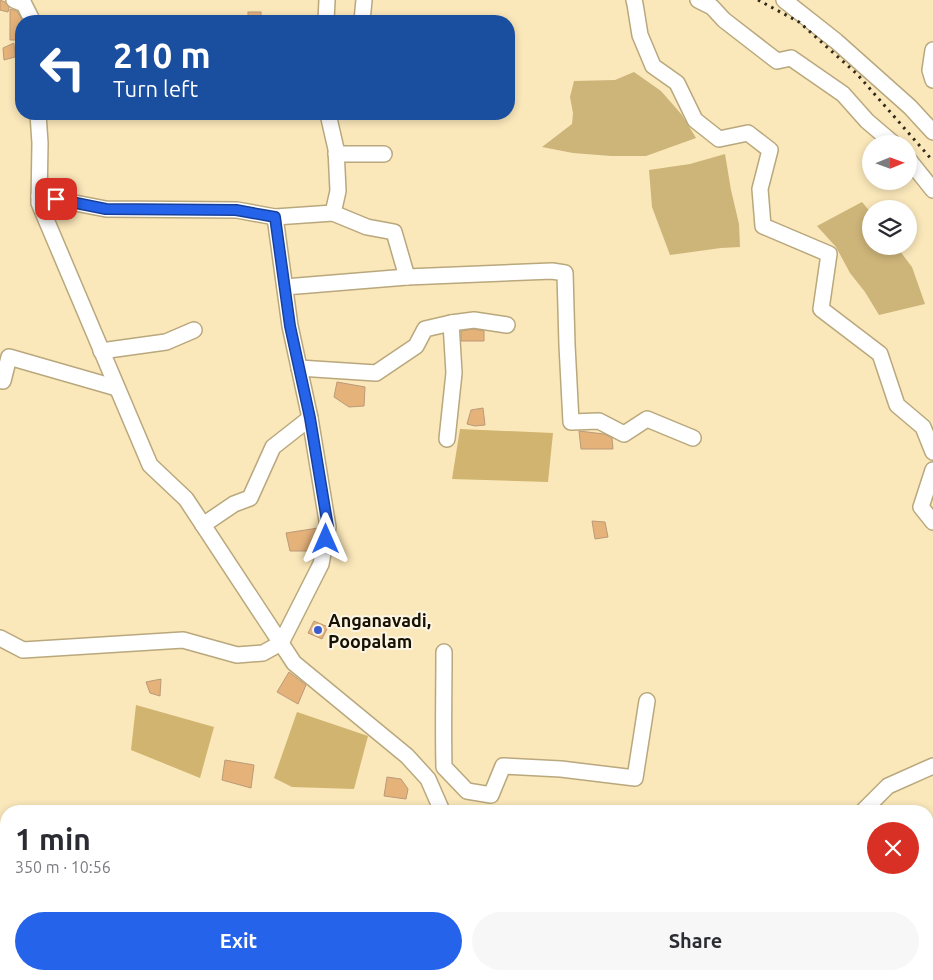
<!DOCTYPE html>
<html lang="en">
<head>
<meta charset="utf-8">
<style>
  :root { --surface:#fff; --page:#f7f7f7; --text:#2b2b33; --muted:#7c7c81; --accent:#2563eb }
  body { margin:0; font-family:Ubuntu,sans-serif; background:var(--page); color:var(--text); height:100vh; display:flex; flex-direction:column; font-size:19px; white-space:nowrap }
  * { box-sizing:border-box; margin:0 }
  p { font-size:16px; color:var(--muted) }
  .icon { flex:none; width:28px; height:28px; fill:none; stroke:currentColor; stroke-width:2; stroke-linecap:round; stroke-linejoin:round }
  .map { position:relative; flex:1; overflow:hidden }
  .drawer { position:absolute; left:0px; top:805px; width:934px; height:175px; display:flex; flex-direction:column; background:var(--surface); border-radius:20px 20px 0 0; box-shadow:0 2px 8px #0003 }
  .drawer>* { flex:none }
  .hud { position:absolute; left:15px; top:15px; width:500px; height:105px; border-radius:20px; box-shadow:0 2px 8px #0003; background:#1a4fa0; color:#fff; overflow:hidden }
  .needle { width:32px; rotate:89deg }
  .fabs { position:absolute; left:862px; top:135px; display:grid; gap:10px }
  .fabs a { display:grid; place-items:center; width:55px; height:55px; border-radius:50%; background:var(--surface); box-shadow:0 2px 8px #0003; font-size:25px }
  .pin { position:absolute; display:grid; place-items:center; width:42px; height:42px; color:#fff; margin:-21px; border-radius:10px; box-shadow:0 2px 8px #0006 }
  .me { position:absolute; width:55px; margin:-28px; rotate:0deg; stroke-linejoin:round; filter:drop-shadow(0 0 4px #0008) }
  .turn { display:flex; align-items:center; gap:18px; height:105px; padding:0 15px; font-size:22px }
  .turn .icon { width:65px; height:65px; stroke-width:2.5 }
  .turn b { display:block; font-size:35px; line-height:42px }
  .round { display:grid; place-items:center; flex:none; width:52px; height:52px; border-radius:26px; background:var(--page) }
  .summary { display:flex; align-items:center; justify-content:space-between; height:85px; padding:0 15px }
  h1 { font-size:30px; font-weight:700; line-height:38px }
  .action { display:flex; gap:10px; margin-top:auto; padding:10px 15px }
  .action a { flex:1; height:58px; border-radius:30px; background:var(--accent); color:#fff; font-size:20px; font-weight:700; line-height:58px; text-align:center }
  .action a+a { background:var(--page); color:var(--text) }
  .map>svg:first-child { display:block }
</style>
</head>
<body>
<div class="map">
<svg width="933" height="980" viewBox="0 0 933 980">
  <rect width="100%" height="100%" fill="#fae7ba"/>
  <!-- green -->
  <g fill="#cdb479">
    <polygon points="634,72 661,91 682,115 696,138 646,156 611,156 573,153 542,147 572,124 573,113 570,97 574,81 615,80"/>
    <polygon points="725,154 731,190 739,224 740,247 721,248 670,255 652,207 649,170 690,164"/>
    <polygon points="862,202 871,213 871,246 896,246 912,267 925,304 879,315 865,292 850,273 836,247 817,226"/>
  </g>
  <!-- forest -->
  <g fill="#d0b46f">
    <polygon points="460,429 553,433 548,482 452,479"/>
    <polygon points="136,705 214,727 200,778 131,750"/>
    <polygon points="297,712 368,736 354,789 292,787 274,778"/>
  </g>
  <!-- building -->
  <g fill="#e5b27a" stroke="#bb9a78">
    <polygon points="0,0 5,2 9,7 8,12 0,10"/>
    <polygon points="10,9 17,11 22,20 21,40 10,40"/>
    <rect x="248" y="12" width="13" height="9"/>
    <polygon points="14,43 15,57 4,60 3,48"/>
    <polygon points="474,329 484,331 484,341 461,341 461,331"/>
    <polygon points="337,382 365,387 364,406 349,407 334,397"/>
    <polygon points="483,408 485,425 475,426 467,424 471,410"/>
    <polygon points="579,431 604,434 612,438 613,449 581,449"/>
    <polygon points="592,521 605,522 608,537 595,539"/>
    <polygon points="318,528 314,551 290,551 286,533"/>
    <polygon points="314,621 328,627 322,639 308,633"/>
    <polygon points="289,672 306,685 298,704 277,692"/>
    <polygon points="161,679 160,696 150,693 146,682"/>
    <polygon points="225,760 254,765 251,788 222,780"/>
    <polygon points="387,777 401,779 408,789 406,799 384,796"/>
  </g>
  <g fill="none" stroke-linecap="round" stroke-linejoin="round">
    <!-- minor casing -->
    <g stroke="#b9a87d" stroke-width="18">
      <g id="minor">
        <polyline points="14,0 24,4 31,18 31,21"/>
        <polyline points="634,0 635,4 640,35 653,66 677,83 695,120 719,139 748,133 770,150 760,189 763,226 829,254 821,309 880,354 897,405 923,427 933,452"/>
        <polyline points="698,0 712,7 724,20 777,61 791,58 843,94 867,121 894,144"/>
        <polyline points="784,0 836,41 910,107 933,132"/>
        <polyline points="326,21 327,0"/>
        <polyline points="362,21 364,0"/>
        <polyline points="933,50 930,70 933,80"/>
        <polyline points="38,114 40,143 39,203 150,465 186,499 294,663 407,756 428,779 442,811"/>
        <polyline points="328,114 336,149 338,191 333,213"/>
        <polyline points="336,154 384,154"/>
        <polyline points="909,160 933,190"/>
        <polyline points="39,196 106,209 237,210 275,217 333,213 367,227 394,232 407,277"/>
        <polyline points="285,287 407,277 552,271 565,273 567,345 571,422 599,421 624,434 647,419 693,438"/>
        <polyline points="451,323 474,320 507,325"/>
        <polyline points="101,351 166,342 194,330"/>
        <polyline points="299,368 376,373 416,346 425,329 451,323 454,373 447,439"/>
        <polyline points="3,381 9,357 117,388"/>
        <polyline points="933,470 921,507 933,522"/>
        <polyline points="203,525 234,504 250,498 273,447 310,418"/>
        <polyline points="0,638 23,650 183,640 237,655 263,653 281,643 321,564 328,527 310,418 290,326 275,217"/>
        <path d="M 444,652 C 444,691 443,729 444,767 L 467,791 L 491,795 L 503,766 L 561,769 L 635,778 L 647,701"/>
        <polyline points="863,811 888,786 933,766"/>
        <polyline points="928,868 933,868"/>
        <polyline points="295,974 303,980"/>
        <polyline points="664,974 674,980"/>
        <polyline points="830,974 845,980"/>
        <polyline points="324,980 327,974"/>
        <polyline points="756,980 760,974"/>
      </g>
    </g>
    <!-- minor -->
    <use href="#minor" stroke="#fff" stroke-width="15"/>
    <!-- rail -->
    <polyline stroke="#322a18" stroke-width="3" stroke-dasharray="2.5 5" stroke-linecap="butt" points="758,0 799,22 857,74 933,161"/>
  </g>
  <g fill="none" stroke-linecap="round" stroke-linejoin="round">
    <!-- route casing -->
    <g stroke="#184099" stroke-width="12">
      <polyline id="route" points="56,199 106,209 236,210 275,217 290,326 310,418 328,527 326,539"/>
    </g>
    <!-- route -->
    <use href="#route" stroke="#2563eb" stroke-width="9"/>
  </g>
  <!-- markers -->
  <circle fill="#3d5cce" stroke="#fdf5e4" stroke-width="2" cx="318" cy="630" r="5"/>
  <g text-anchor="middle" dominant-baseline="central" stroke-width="4" stroke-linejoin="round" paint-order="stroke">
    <!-- poi labels -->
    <g font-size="18" font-weight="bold" fill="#171102" stroke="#fdf5e4" text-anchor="start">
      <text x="328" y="620">Anganavadi,<tspan x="328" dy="21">Poopalam</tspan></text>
    </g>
  </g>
</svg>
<div class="fabs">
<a><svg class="needle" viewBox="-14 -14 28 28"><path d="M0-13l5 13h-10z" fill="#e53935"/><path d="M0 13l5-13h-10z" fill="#7c7c81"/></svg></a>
<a><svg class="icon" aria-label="layers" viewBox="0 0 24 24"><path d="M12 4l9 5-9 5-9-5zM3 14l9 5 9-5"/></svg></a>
</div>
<div class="pin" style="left:56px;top:199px;background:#d93025"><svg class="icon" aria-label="arrive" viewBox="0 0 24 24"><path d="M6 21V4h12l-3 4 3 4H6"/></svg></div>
<svg class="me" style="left:326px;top:539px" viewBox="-20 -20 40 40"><path d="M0-17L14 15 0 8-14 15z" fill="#2563eb" stroke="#fff" stroke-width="4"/></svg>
<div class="hud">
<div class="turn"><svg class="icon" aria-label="left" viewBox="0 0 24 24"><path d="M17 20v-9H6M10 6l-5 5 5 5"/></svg><div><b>210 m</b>Turn left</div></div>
</div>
<section class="drawer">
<div class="summary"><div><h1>1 min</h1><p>350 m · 10:56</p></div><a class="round" style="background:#d93025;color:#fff"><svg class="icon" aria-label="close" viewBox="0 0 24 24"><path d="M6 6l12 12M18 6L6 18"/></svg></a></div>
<div class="action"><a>Exit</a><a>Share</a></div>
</section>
</div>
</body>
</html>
